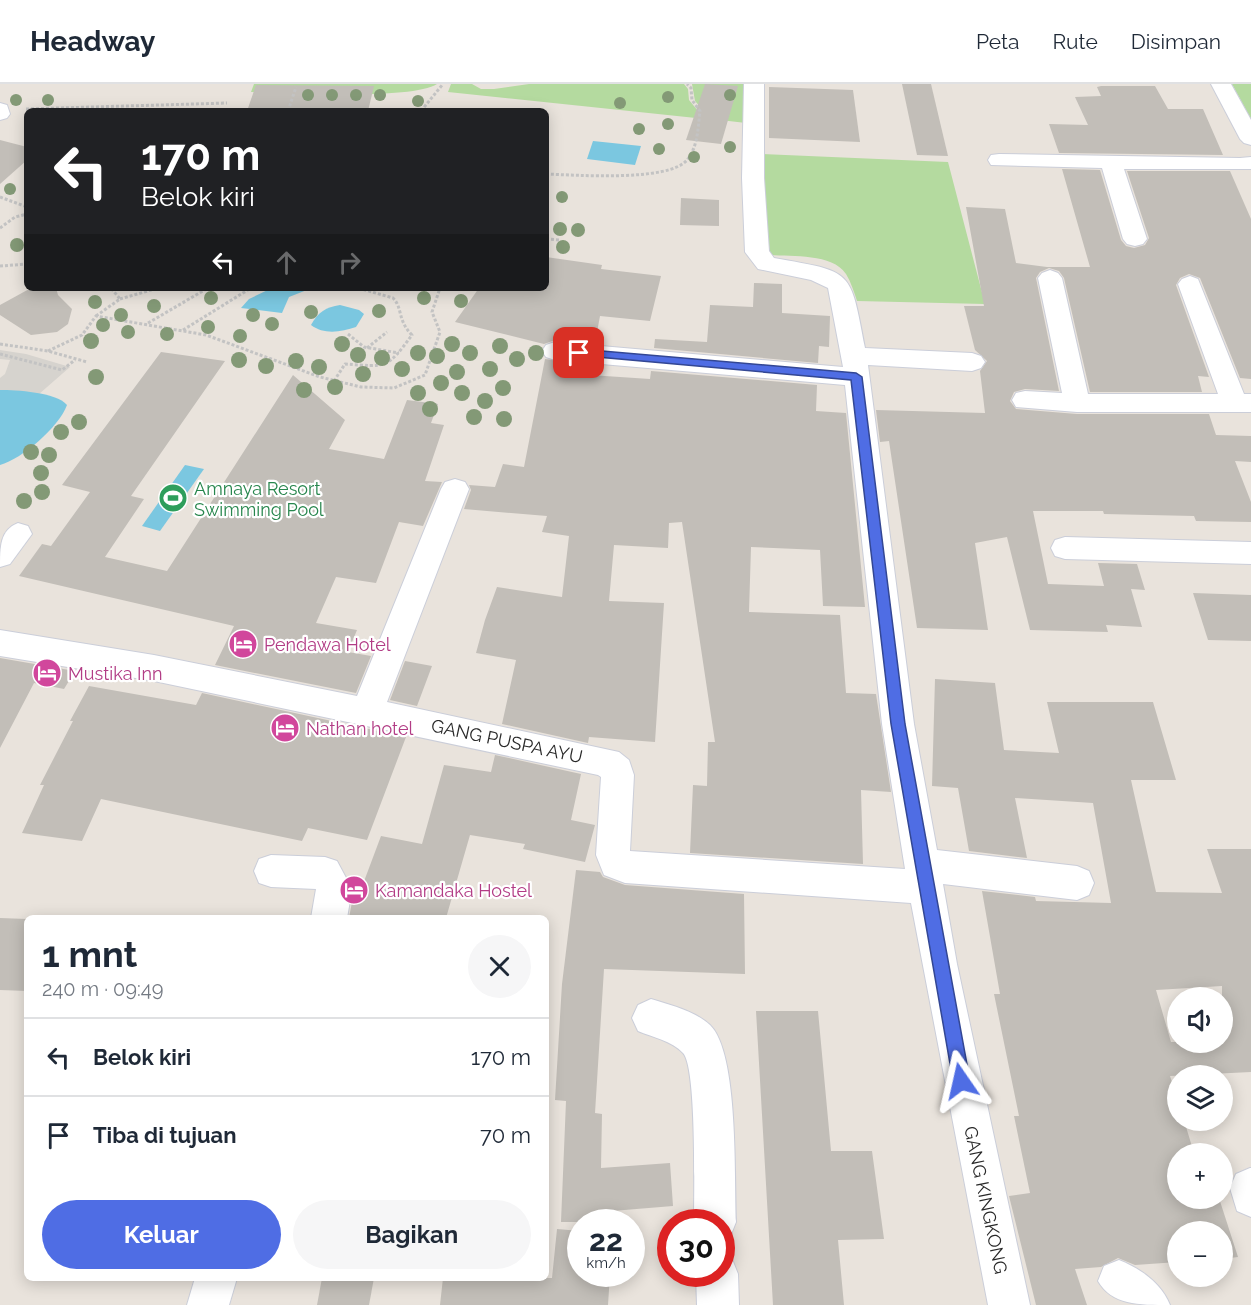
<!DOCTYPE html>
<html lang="id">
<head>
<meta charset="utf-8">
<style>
  :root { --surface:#fff; --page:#f6f6f7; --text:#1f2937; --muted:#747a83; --line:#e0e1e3; --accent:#4f6de4 }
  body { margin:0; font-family:Raleway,sans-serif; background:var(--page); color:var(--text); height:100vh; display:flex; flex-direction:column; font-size:22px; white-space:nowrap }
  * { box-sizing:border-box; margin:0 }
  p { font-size:20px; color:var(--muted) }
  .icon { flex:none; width:33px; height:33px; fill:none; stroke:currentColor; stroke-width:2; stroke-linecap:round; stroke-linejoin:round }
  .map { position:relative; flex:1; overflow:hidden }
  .panel { position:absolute; left:24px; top:831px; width:525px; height:366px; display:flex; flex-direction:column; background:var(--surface); border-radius:9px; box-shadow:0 3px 15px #0003 }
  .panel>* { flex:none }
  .banner { position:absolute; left:24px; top:24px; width:525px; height:183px; border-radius:9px; box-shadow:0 3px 15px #0003; background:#202124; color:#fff; overflow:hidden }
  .buttons { position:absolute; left:1167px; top:903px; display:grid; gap:12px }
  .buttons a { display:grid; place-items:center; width:66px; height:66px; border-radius:50%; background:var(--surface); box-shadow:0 3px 15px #0003; font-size:30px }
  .speed { position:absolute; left:567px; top:1125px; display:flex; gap:12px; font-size:30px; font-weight:700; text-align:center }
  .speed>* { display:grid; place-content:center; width:78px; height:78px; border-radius:50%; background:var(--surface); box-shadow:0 3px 15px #0003; line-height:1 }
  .speed small { font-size:15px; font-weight:400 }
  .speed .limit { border:9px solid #d22; background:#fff; color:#111 }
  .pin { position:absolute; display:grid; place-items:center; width:51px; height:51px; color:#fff; margin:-26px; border-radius:12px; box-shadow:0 3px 9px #0006 }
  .me { position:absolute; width:66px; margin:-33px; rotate:349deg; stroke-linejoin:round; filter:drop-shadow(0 0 4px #0008) }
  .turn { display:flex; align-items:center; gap:21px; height:126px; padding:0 18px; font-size:27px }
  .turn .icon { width:78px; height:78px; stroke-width:2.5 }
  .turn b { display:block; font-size:42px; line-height:51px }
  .lanes { display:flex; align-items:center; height:57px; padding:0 18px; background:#0003; justify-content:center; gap:30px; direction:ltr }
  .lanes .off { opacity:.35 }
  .round { display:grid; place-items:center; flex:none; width:63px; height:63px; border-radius:32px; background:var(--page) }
  .headline { display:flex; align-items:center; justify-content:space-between; height:102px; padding:0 18px }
  h1 { font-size:36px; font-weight:700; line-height:45px }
  .action { display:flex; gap:12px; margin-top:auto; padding:12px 18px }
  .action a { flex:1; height:69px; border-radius:36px; background:var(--accent); color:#fff; font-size:24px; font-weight:700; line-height:69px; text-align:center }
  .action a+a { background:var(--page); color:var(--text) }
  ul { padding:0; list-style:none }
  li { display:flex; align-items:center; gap:18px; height:78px; padding:0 18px; border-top:2px solid var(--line) }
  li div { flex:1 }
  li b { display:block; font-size:22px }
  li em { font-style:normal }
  header { display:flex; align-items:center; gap:36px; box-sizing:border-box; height:84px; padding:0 30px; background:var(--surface); border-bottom:2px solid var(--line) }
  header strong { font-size:28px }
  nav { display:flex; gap:33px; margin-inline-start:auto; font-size:21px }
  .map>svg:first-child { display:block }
</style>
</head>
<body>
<header>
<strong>Headway</strong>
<nav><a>Peta</a><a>Rute</a><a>Disimpan</a></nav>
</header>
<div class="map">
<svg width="1251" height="1221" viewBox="0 0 1251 1221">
  <rect width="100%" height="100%" fill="#e9e3dc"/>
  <!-- green -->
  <g fill="#b4da9f">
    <path d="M 254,0 L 437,0 C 413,16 287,9 251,8 Z"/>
    <polygon points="451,0 472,0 481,5 494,5 529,0 684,0 688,5 689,16 698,27 696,34 448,8"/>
    <polygon points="692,0 747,0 746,39 703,34 704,27 695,17"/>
    <polygon points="1232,0 1251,0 1251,35"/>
    <path d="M 761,70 L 948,78 L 985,220 L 857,217 C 854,208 851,198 846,190 C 832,169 793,173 770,171 Z"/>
  </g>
  <!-- plaza -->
  <polygon fill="#d6d3ce" points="0,266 26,270 70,283 39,310 0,306 0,294 5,290 10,276 0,275"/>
  <!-- water -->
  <g fill="#7bc7e0">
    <polygon points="593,57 641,62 635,81 587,75"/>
    <polygon points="272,204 312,204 289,213 282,229 241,224 249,215"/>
    <path d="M 340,221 L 359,226 L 364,230 L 356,243 C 341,248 324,251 311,241 C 318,228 326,223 340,221 Z"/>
    <path d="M 0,306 C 16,306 56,308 67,321 C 59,343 22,375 0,381 Z"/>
    <polygon points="185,381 204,385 160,447 142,442"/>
  </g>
  <!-- building -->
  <g fill="#c2beb8" fill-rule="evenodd">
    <polygon points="705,0 738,2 721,60 686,56"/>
    <polygon points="902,0 931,0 948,72 917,71"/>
    <polygon points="256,1 374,2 368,27 247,27"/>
    <polygon points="1101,2 1155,2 1168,25 1203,25 1223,71 1059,69 1049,40 1088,41 1075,13 1101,12 1097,3"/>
    <polygon points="769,3 853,6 860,58 769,54"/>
    <polygon points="0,56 27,63 27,76 0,100"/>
    <polygon points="1062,85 1100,86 1121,156 1126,162 1134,164 1145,161 1149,154 1127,87 1230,87 1251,135 1251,295 1240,294 1200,194 1189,190 1180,194 1176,201 1209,293 1198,292 1202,308 1090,308 1064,194 1059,187 1049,184 1040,188 1036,194 1059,307 1025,305 1014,308 1010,317 1016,325 1077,330 1209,330 1216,351 1251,352 1251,378 1235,377 1251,418 1251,438 1196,437 1194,432 1104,430 1103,427 1033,427 1048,500 1104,502 1098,479 1137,480 1145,506 1131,505 1142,543 1106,541 1108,548 1030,546 1007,453 975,459 988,546 917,544 889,357 880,358 876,326 985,329 980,287 987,277 975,266 964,222 984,222 966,123 1005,125 1016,179 1047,183 1090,183"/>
    <polygon points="681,114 719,116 719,142 680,141"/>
    <polygon points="546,173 602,181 601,185 661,192 650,237 600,232 595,259 555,256 544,260 455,238 479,204 546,204"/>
    <polygon points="754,199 782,200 782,229 830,232 829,263 819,262 818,279 654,264 655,255 707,258 710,221 753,223"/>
    <polygon points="31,204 56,204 58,211 72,225 68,240 57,248 31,251 0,231 0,221"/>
    <polygon points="161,268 225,277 131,412 144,415 105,473 167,487 293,291 345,336 329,365 384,375 407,316 438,320 431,339 444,341 425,397 442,398 423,442 399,438 376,499 336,493 316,539 357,546 348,568 371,572 356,609 215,581 234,542 19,492 42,460 51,462 90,408 62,401"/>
    <polygon points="545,275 591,281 590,291 650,295 651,287 817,301 816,327 846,329 865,523 823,522 820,466 751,463 749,528 840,531 846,609 876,610 891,708 861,706 863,780 690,769 693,701 707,702 708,658 715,658 682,438 669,439 668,464 614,461 609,517 664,519 655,658 589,653 588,659 502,640 516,576 476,569 485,536 497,503 562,513 569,452 542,448 547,432 464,425 471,406 469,401 495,403 503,380 524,383"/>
    <polygon points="1193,509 1251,511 1251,557 1208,556"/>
    <polygon points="0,574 75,587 64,605 34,599 0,664"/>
    <polygon points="405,577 432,582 417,622 390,616"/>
    <path d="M 935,595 L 995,599 L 1004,666 L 1059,669 L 1047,618 L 1153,618 L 1176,696 L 1131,696 L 1156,808 L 1222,809 L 1207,765 L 1251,765 L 1251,988 L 1170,992 L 1178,1016 L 1178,1036 L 1184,1036 L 1193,1066 L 1203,1065 L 1204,1070 L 1178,1070 L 1178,1114 L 1219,1114 L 1238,1173 L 1222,1175 L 1222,1148 L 1178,1148 L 1178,1178 L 1135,1181 L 1118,1174 L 1101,1183 L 1075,1185 L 1087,1221 L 1036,1221 L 1009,1112 L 1030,1109 L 1014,1032 L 1019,1032 L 994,910 L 1000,910 L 982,807 L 1035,813 L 1036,817 L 1111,819 L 1093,719 L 1015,714 L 1027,774 L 969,767 L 958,704 L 932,702 ZM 1222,902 L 1222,958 L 1171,958 L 1156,906 Z"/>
    <polygon points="89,602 196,621 202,609 406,653 367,756 308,744 302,757 101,715 82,757 22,749 44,701 40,701 73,637 70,637"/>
    <polygon points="495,671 581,690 571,736 595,741 585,778 523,765 525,760 470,751 446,834 349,834 354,807 360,808 381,752 422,760 444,681 491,688"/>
    <polygon points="576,786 600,788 603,793 625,801 744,810 745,890 604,885 595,1029 602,1030 601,1084 670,1079 673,1122 600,1128 600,1138 561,1138 566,1017 555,1016 562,900"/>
    <polygon points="0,834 27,835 27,907 0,906"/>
    <polygon points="756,927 818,927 831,1067 872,1067 884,1155 838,1156 844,1221 773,1221"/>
    <polygon points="557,1145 580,1147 580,1190 610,1190 608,1221 440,1221 443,1194 552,1194"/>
    <polygon points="322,1194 374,1194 369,1221 317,1221"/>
  </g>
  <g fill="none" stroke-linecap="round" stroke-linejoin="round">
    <!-- minor casing -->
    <g stroke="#cbced9" stroke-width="2">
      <g id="minor">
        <path d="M 744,0 L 764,0 L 764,94 L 769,167 L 774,174 C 854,188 850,185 865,264 L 972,269 L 981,272 L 985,278 L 981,284 L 972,287 L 868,281 L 914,640 L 937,766 L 1077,782 L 1089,787 L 1094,799 L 1089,811 L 1077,816 L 943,800 L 957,880 L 1030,1221 L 988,1221 L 911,819 L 625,799 L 604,791 L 596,771 L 601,693 L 598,691 L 154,597 L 0,572 L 0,546 L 154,571 L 357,612 L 441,405 L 445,398 L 455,395 L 465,398 L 469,405 L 387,618 L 619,668 L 629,676 L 634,691 L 630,767 L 905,785 L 882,640 L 845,301 L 555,276 L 546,273 L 542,267 L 546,261 L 555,258 L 843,283 L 828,204 L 811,196 L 758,185 L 745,168 L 742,94 Z"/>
        <polygon points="1211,0 1231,0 1251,36 1251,61 1244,59 1240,55"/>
        <polygon points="0,19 7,21 10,30 7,34 0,36"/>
        <polygon points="999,70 1240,74 1251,73 1251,85 1124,85 1147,155 1143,160 1135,162 1127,160 1123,155 1102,84 991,81 988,76 991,71"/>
        <polygon points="1050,186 1058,189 1062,194 1088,310 1218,310 1178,200 1182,195 1190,192 1198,195 1244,310 1251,310 1251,328 1077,328 1016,323 1012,316 1016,309 1025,307 1062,309 1038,194 1042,189"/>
        <path d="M 18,439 L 28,442 L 32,450 L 10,480 L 0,483 C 0,463 0,446 18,439 Z"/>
        <polygon points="1065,453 1251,458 1251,480 1065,475 1055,472 1051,464 1055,456"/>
        <polygon points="271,771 325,773 337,777 352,805 347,834 311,834 316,805 271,803 259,799 254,787 259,775"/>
        <path d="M 651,915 C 670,921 695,927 710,941 C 739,969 734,1095 736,1138 L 730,1153 L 722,1156 L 722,1138 L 694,1138 C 694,1111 697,983 683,969 C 672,957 652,953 638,947 L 632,934 L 638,921 Z"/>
        <polygon points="1250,1084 1251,1084 1251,1133 1237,1127 1230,1104 1236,1090"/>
        <polygon points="722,1171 732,1175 738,1190 739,1221 697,1221 696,1190 722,1190"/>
        <path d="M 1119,1176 C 1141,1185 1161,1199 1170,1221 C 1138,1221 1112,1221 1098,1197 L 1104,1182 Z"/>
        <polygon points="195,1194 237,1194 229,1221 187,1221"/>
      </g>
    </g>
    <!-- path -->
    <g stroke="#c3c3c3" stroke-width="3" stroke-dasharray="3 2" stroke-linecap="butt">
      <polyline points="26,25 227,19"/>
      <polyline points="288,27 296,3"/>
      <polyline points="421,27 443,0"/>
      <path d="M 546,90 C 575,91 669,98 687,76 C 698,63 698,43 700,27 L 692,16 L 691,4 L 687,0"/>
      <polyline points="0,113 27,123"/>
      <polyline points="0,144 15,133 27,130"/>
      <polyline points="546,155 560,156"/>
      <polyline points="0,182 27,180"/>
      <polyline points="448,204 471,204"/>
      <polyline points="120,215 158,204"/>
      <polyline points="96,232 120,215 111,204"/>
      <polyline points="148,239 208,204"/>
      <polyline points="183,246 251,204"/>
      <polyline points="348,250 364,263 399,269"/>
      <polyline points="0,260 48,267 87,278"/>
      <polyline points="367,264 387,248"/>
      <polyline points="48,267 82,251 96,232 206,251 320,293 361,303 394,304 425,291 440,248 432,228 440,204"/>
      <polyline points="0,270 62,286 75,276"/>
      <path d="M 334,297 L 345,280 C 387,283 387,285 412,251 C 397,236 403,224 393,214 L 358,204"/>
    </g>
    <!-- minor -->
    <use href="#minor" fill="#fff" fill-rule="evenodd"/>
  </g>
  <!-- trees -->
  <g fill="#839976">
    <circle cx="308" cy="11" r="6"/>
    <circle cx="332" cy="11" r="6"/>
    <circle cx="356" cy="11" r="6"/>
    <circle cx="380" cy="11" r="6"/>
    <circle cx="730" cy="11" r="6"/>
    <circle cx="668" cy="13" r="6"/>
    <circle cx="16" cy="16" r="6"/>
    <circle cx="48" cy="16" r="6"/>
    <circle cx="418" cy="17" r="6"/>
    <circle cx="620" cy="19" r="6"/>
    <circle cx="668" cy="40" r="6"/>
    <circle cx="639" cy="45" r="6"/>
    <circle cx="730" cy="63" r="6"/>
    <circle cx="659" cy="65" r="6"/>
    <circle cx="694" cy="73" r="6"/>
    <circle cx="10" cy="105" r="6"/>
    <circle cx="562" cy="113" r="6"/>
    <circle cx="560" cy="145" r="7"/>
    <circle cx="578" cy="146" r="7"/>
    <circle cx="17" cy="161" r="7"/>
    <circle cx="563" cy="163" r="7"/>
    <circle cx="211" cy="214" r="7"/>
    <circle cx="424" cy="214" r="7"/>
    <circle cx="461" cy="217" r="7"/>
    <circle cx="95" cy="218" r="7"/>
    <circle cx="154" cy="222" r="7"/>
    <circle cx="379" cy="227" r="7"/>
    <circle cx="311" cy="228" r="7"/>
    <circle cx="121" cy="231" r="7"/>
    <circle cx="253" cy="231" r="7"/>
    <circle cx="272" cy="240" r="7"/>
    <circle cx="103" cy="241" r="7"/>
    <circle cx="208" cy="243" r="7"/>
    <circle cx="128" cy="248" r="7"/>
    <circle cx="167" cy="250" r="7"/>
    <circle cx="240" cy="252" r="7"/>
    <circle cx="91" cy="257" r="8"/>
    <circle cx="342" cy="260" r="8"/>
    <circle cx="452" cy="260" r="8"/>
    <circle cx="500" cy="262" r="8"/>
    <circle cx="418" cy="269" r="8"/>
    <circle cx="470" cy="269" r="8"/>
    <circle cx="536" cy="269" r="8"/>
    <circle cx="358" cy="271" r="8"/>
    <circle cx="437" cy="272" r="8"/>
    <circle cx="382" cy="274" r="8"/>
    <circle cx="517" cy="275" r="8"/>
    <circle cx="239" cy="276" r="8"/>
    <circle cx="296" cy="277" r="8"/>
    <circle cx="266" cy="282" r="8"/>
    <circle cx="319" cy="283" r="8"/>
    <circle cx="402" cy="285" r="8"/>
    <circle cx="490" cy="285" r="8"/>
    <circle cx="457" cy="288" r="8"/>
    <circle cx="363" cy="290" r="8"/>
    <circle cx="96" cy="293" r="8"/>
    <circle cx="441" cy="299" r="8"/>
    <circle cx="335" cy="303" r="8"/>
    <circle cx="503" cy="304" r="8"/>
    <circle cx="304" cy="306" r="8"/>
    <circle cx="418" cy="309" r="8"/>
    <circle cx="462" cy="309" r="8"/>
    <circle cx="485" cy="317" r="8"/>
    <circle cx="430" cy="325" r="8"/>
    <circle cx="474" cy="333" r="8"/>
    <circle cx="504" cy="335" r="8"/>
    <circle cx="79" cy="338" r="8"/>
    <circle cx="61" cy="348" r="8"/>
    <circle cx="31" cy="368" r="8"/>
    <circle cx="49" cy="371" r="8"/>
    <circle cx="41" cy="389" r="8"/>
    <circle cx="42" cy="408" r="8"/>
    <circle cx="24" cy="417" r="8"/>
  </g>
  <!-- route -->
  <polygon fill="#4f6de4" stroke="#334794" stroke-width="1.5" points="579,265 856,289 862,293 905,640 970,997 967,1003 961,1005 955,1003 953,997 891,640 851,296 575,271 575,266"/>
  <!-- icons -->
  <defs>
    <g id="stadium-disc" transform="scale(1.5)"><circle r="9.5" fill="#2e9e5b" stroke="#fff"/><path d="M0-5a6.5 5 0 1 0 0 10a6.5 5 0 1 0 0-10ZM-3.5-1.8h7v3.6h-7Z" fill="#fff"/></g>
    <g id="hotel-disc" transform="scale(1.5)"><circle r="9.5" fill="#d1479c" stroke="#fff"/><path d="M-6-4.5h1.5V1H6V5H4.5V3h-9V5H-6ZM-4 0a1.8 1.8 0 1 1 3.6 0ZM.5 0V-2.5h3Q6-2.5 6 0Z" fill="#fff"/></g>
  </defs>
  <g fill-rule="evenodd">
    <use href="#stadium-disc" x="173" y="414"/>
    <use href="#hotel-disc" x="243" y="560"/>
    <use href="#hotel-disc" x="47" y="589"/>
    <use href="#hotel-disc" x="285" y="644"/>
    <use href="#hotel-disc" x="354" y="806"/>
  </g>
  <g text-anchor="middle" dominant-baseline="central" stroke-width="4.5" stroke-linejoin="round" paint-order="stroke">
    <!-- leisure labels -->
    <g font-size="18" fill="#27864d" stroke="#fff" text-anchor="start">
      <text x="194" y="404">Amnaya Resort<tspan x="194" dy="21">Swimming Pool</tspan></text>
    </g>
    <!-- hotel labels -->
    <g font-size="18" fill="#b23c85" stroke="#fff" text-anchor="start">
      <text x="264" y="560">Pendawa Hotel</text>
      <text x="68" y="589">Mustika Inn</text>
      <text x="306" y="644">Nathan hotel</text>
      <text x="375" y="806">Kamandaka Hostel</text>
    </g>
    <!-- street labels -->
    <g font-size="18" fill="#292929" stroke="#fff">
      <text transform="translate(507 657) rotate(12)">GANG PUSPA AYU</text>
      <text transform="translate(986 1116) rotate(78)">GANG KINGKONG</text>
    </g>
  </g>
</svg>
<div class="buttons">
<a><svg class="icon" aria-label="sound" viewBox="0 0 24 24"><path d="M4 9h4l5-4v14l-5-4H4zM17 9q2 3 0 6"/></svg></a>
<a><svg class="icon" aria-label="layers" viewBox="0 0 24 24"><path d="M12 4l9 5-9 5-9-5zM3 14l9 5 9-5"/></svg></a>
<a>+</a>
<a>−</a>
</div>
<div class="speed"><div>22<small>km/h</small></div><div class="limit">30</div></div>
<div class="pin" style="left:579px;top:269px;background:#d93025"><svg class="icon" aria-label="arrive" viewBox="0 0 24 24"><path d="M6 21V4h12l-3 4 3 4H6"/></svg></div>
<svg class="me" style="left:961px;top:997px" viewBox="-20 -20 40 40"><path d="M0-17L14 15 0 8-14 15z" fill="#4f6de4" stroke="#fff" stroke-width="4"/></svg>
<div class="banner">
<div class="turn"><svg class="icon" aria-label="left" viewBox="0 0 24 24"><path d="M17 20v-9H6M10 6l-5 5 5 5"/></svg><div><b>170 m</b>Belok kiri</div></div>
<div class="lanes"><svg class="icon" aria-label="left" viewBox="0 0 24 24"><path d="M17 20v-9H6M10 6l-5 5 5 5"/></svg><svg class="icon off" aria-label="ahead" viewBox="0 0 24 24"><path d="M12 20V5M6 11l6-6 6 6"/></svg><svg class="icon off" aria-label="right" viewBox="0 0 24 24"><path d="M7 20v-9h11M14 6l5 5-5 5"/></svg></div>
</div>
<section class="panel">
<div class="headline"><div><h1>1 mnt</h1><p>240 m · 09:49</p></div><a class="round"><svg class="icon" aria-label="close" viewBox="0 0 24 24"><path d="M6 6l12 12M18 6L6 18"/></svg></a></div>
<ul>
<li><svg class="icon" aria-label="left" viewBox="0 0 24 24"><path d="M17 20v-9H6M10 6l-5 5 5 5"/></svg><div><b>Belok kiri</b></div><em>170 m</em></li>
<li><svg class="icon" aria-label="arrive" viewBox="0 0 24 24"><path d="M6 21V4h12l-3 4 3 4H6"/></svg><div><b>Tiba di tujuan</b></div><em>70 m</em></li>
</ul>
<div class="action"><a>Keluar</a><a>Bagikan</a></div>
</section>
</div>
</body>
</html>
